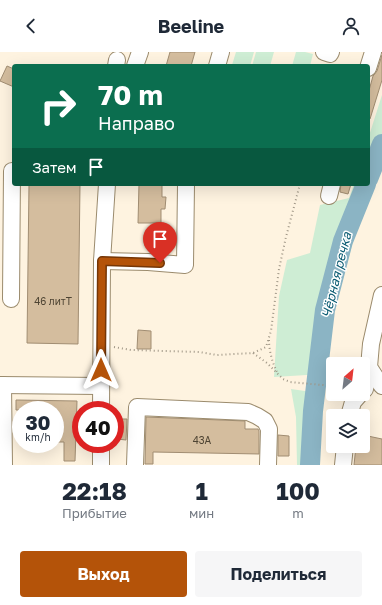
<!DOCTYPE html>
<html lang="ru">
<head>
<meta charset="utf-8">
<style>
  :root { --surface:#fff; --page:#f6f6f7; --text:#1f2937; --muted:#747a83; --accent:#b45309 }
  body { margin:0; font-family:"Golos Text",sans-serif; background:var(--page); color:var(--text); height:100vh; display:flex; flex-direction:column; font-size:15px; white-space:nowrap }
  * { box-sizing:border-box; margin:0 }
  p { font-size:13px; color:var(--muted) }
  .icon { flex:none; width:22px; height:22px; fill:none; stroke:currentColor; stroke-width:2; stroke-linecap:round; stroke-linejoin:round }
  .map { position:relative; height:413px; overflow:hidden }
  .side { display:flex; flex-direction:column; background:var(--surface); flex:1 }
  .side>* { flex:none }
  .banner { position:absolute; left:12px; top:12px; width:358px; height:122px; border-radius:4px; box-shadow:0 4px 16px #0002; background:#0b6e4f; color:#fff; overflow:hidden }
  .needle { width:26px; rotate:28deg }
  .tools { position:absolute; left:326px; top:305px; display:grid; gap:8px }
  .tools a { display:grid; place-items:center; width:44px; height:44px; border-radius:4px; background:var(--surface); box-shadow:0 4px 16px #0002; font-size:20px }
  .speed { position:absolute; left:12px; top:349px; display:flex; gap:8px; font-size:20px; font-weight:700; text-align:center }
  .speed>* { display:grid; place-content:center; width:52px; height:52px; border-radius:50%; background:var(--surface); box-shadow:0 4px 16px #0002; line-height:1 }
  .speed small { font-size:10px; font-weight:400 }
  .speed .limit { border:6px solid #d22; background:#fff; color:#111 }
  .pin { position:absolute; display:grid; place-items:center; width:34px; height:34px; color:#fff; margin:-41px -17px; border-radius:50% 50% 50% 0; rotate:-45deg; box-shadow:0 0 4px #0007 }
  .pin .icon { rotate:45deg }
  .me { position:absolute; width:44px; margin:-22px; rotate:0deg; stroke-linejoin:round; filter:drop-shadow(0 0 3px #0008) }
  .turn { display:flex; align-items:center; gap:14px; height:84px; padding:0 20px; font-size:18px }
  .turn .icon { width:52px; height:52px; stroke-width:2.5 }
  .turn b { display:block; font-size:28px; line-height:34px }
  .then { display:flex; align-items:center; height:38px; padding:0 20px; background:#0003; gap:8px; font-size:15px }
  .eta { display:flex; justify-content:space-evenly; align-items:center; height:68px; text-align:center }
  .eta b { font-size:24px; font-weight:700; line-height:28px }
  .primary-button { display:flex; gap:8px; margin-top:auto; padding:8px 20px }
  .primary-button a { flex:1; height:46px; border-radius:4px; background:var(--accent); color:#fff; font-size:16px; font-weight:700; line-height:46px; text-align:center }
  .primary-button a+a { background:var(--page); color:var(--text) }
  header { display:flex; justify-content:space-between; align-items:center; height:52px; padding:0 20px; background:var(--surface); font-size:18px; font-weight:700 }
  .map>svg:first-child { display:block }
</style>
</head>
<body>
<header><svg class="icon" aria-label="back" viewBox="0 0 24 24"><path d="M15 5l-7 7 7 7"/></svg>Beeline<svg class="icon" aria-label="person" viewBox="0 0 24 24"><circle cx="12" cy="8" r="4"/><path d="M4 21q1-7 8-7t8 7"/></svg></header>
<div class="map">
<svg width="382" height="413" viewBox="0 0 382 413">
  <rect width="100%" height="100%" fill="#fef3e0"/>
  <!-- green -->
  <g fill="#ceedd4">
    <polygon points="236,0 254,0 250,14 237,14 232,13"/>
    <polygon points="256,0 274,0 270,14 252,14"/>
    <polygon points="296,0 305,0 313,2 310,14 292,14"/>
    <polygon points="382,43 382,117 377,117 352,193 334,260 323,322 274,325 279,244 287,208 310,201 320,153 349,146 354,132 368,132 368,87"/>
    <polygon points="291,337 312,340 307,413 297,413 296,365"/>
  </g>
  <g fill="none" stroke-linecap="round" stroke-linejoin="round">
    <!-- river -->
    <g stroke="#8bb4c4" stroke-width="20">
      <polyline points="368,127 382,92"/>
      <polyline points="310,413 313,359 325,258 343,189 366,132"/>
    </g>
  </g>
  <!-- building -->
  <g fill="#d4bd9e" stroke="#a18d72">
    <polygon points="170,0 195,0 191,14 166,14"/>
    <polygon points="382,3 382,28 370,67 368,66 368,42 373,24 377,19"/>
    <polygon points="7,14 14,17 14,35 0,29"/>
    <polygon points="29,132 80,132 78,292 27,291"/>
    <polygon points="139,132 162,132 162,145 166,145 165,157 161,157 161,171 138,171"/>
    <polygon points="341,132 351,132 348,142 340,140"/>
    <polygon points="138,278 151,279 151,297 137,297"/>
    <polygon points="16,348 77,349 75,409 64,409 64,390 55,390 55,358 16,358"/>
    <polygon points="146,365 245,369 245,377 258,377 259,379 259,402 153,400 153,412 145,412"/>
    <polygon points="118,367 127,367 126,388 117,387"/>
    <polygon points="278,383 289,384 289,404 278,404"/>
    <polygon points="363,383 382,387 382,413 354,413 356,394 363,394"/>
  </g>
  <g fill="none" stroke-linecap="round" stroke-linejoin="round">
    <!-- minor casing -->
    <g stroke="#9b8b6d" stroke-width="18">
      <g id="minor">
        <polyline points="324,0 330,2 331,0"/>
        <polyline points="116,14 117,8"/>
        <polyline points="135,14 140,0"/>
        <polyline points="217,14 221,0"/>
        <polyline points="368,16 373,0"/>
        <polyline points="329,144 332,132"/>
        <polyline points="102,209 148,210 185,213 186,132"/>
        <polyline points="382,243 371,292 369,315 376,326 382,334"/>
        <polyline points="11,247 12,119 14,119"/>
        <polyline points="0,333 101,334"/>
        <polyline points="3,333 4,413"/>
        <polyline points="363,339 365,337 369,315"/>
        <polyline points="101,358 102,209 107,132"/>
        <polyline points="349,364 353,350 360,342"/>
        <polyline points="101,392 101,413"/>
        <polyline points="135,413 137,355 248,360 257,364 265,369 269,377 268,413"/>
        <polyline points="343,413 345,394"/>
      </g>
    </g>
    <!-- path -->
    <g stroke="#a09787" stroke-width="2" stroke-dasharray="1 3" stroke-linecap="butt">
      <path d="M 269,288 C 269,298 272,310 277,320"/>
      <polyline points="114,295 131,298 199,300 217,303 253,301 266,295 271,279 279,217 286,185 300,132"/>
      <polyline points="253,301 267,311 283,327 290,330 333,334"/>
    </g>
    <!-- minor -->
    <use href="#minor" stroke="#fff" stroke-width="16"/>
  </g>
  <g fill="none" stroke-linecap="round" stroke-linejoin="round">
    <!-- route casing -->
    <g stroke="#753606" stroke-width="10">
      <polyline id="route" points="101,318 102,209 160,211"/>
    </g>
    <!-- route -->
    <use href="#route" stroke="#b45309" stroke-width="7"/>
  </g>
  <g text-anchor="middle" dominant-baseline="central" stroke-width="3" stroke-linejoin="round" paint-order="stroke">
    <!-- number labels -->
    <g font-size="10" fill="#4e4433">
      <text x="53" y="249">46 литТ</text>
      <text x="202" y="388">43А</text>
    </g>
    <!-- water labels -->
    <g font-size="13" font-style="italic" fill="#0a5b72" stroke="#fff">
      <text transform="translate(336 223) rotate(-76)">Чёрная речка</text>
    </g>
  </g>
</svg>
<div class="tools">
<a><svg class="needle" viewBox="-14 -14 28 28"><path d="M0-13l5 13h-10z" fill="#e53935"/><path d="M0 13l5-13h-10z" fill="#747a83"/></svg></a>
<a><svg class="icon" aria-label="layers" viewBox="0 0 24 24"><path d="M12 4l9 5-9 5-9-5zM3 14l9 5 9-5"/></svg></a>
</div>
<div class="speed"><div>30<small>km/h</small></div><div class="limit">40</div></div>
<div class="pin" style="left:160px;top:211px;background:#d93025"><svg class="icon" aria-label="arrive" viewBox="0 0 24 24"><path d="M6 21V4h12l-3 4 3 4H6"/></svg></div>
<svg class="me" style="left:101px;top:318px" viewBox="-20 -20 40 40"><path d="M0-17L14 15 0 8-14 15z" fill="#b45309" stroke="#fff" stroke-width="4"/></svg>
<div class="banner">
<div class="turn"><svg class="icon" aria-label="right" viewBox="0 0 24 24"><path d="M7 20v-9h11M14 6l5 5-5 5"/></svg><div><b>70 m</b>Направо</div></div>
<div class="then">Затем<svg class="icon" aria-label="arrive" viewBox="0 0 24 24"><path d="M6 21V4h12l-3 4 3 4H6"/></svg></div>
</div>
</div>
<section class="side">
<div class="eta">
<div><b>22:18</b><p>Прибытие</p></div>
<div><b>1</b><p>мин</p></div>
<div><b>100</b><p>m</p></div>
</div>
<div class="primary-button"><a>Выход</a><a>Поделиться</a></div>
</section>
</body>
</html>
